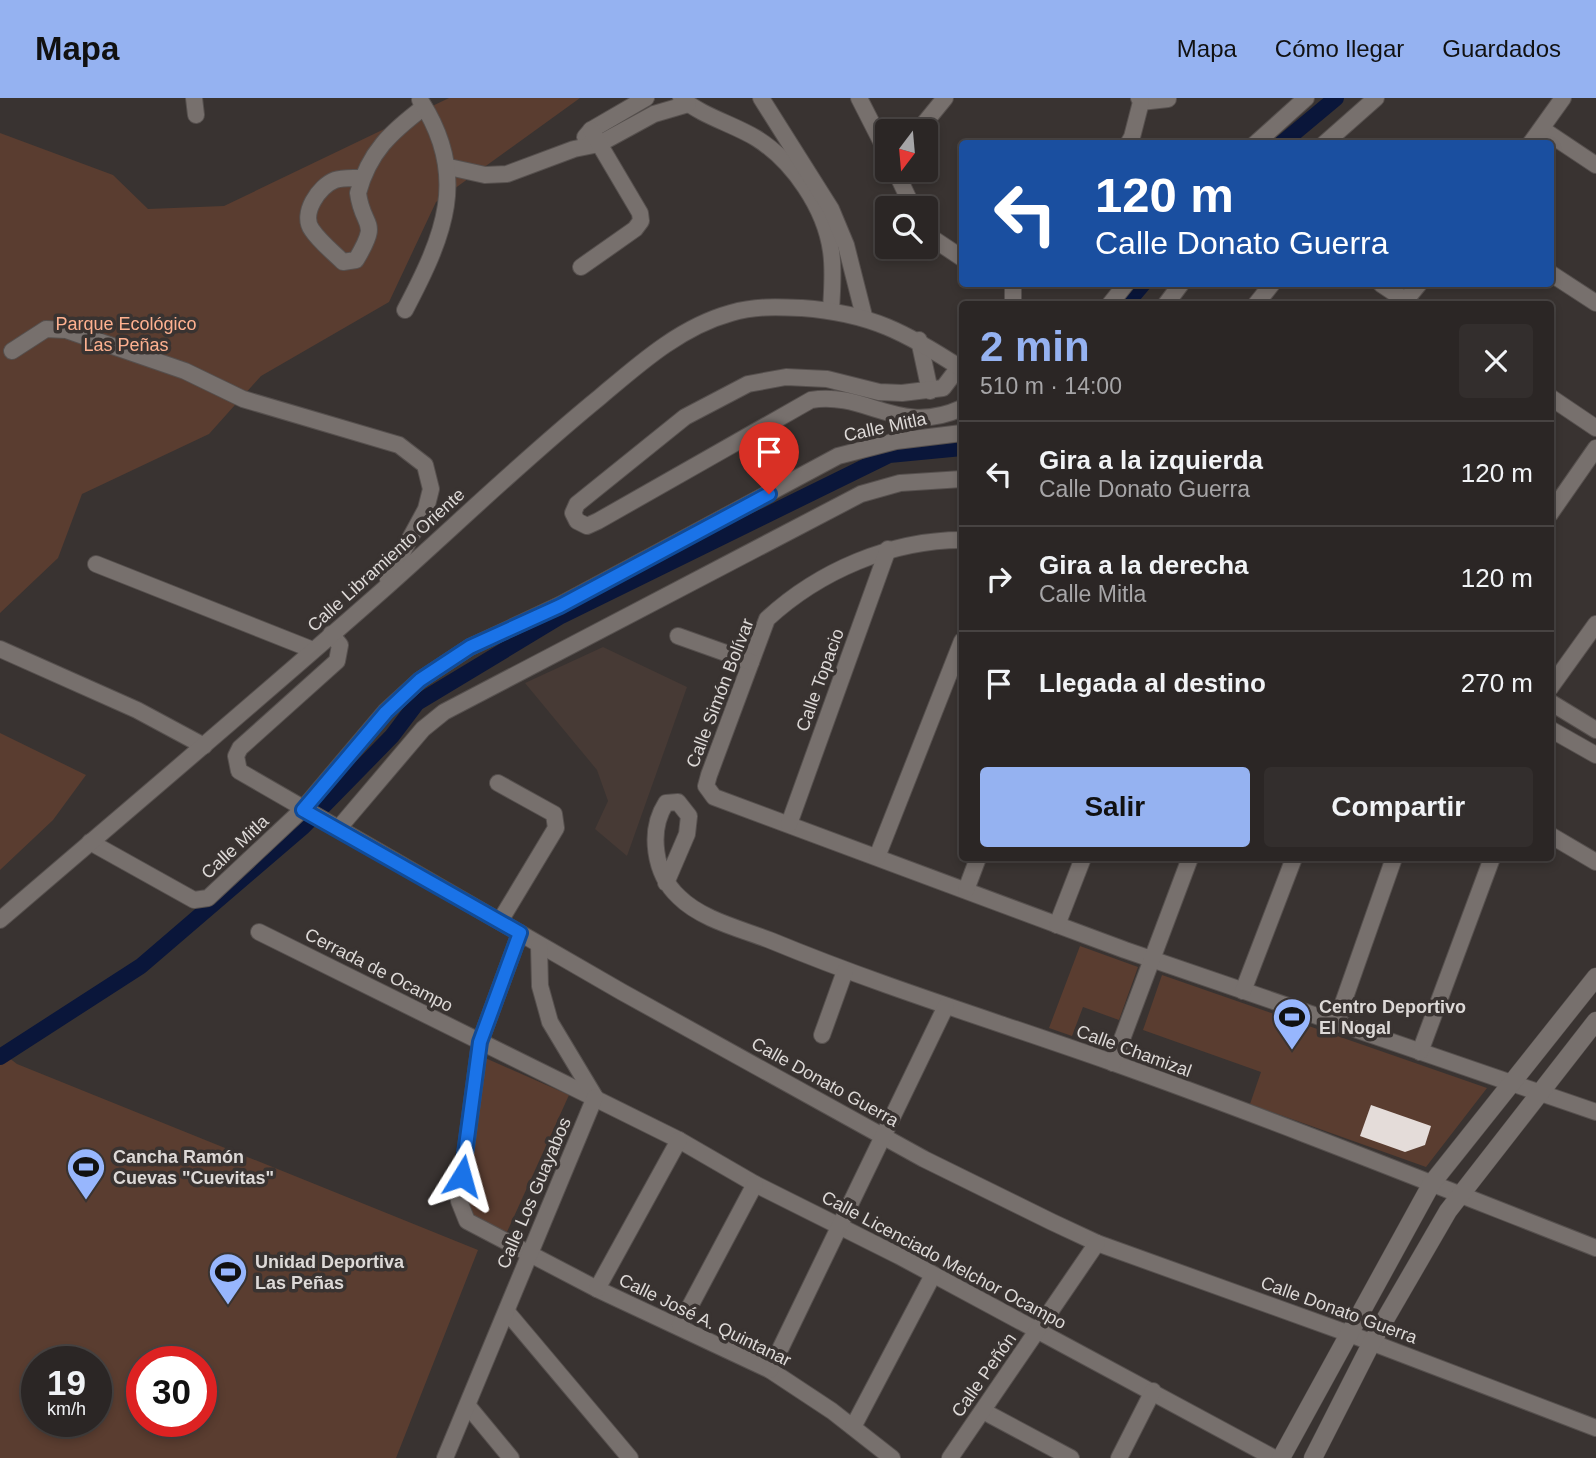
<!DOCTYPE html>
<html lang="es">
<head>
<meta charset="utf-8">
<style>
  :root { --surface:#2b2625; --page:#332e2d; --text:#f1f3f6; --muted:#a6a5a7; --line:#474342; --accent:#95b2f1 }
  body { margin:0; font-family:Helvetica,sans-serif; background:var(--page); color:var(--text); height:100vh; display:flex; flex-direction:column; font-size:26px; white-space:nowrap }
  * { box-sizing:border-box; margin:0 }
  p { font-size:23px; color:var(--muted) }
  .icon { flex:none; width:38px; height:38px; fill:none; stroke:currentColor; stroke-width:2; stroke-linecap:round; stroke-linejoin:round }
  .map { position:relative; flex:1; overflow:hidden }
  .sheet { position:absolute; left:959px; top:203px; width:595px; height:560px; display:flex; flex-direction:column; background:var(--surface); border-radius:7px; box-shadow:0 4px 10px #0003,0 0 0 2px var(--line) }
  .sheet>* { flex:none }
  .banner { position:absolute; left:959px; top:42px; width:595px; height:147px; border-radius:7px; box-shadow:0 4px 10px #0003,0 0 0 2px var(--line); background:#1a4fa0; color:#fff; overflow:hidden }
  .needle { width:46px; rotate:196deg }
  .tools { position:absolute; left:875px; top:21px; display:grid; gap:14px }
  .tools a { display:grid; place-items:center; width:63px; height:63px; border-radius:7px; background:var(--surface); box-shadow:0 4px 10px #0003,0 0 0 2px var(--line); font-size:35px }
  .speed { position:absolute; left:21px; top:1248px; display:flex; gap:14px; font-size:35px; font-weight:700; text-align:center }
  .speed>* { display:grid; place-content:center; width:91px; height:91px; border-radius:50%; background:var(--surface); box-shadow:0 4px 10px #0003,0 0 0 2px var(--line); line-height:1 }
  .speed small { font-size:18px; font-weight:400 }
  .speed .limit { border:10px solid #d22; background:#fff; color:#111 }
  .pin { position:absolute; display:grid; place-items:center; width:60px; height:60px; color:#fff; margin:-72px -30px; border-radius:50% 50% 50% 0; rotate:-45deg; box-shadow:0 0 7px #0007 }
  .pin .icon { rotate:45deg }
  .me { position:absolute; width:77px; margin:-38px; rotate:8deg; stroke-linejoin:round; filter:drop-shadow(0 0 5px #0008) }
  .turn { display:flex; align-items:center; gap:24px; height:147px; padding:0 21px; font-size:32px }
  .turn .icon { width:91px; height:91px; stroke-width:2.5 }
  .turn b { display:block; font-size:49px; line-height:60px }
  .round { display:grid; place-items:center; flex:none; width:74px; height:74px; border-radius:7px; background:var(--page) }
  .head { display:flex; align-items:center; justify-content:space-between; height:119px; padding:0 21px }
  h1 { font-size:42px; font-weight:700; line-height:52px; color:var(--accent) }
  .action { display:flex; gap:14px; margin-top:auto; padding:14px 21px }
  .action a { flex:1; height:80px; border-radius:7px; background:var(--accent); color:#111; font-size:28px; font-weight:700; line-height:80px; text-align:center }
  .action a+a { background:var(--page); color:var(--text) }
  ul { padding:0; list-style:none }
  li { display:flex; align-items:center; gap:21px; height:105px; padding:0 21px; border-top:2px solid var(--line) }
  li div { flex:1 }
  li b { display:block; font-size:26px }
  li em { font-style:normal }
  header { display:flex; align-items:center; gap:42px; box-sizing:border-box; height:98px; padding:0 35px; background:var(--accent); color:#111 }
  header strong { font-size:33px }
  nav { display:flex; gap:38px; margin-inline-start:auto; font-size:24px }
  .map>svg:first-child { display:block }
</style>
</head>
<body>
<header>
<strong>Mapa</strong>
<nav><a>Mapa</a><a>Cómo llegar</a><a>Guardados</a></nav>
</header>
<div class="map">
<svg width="1596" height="1360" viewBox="0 0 1596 1360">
  <rect width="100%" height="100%" fill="#393331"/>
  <!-- built -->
  <polygon fill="#473a35" points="603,549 687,589 627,758 595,731 608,703 597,672 525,585"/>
  <!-- green -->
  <g fill="#5a3d30" fill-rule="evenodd">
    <polygon points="449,0 580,0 436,104 389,204 261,278 209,336 82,396 58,460 0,515 0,35 113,77 148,111 224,108"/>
    <polygon points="0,635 86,677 53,722 0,772"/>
    <polygon points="1080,848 1138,869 1119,922 1083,909 1072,938 1049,930"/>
    <polygon points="1162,877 1487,990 1426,1069 1250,1006 1261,974 1143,932"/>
    <path d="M 0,953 L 17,966 L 478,1152 L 396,1360 L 0,1360 ZM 37,1264 L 96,1264 L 96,1323 L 37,1323 ZM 142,1264 L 201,1264 L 201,1323 L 142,1323 Z"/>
    <polygon points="474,955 569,997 507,1134 459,1113"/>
  </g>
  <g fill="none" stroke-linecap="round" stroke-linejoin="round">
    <!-- canal -->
    <g stroke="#0a163a" stroke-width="16">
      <polyline points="1281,46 1336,0"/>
      <polyline points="1126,206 1143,186"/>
      <polyline points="0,959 141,868 303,729 392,638 417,605 561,518 889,357 962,350"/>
    </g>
  </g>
  <!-- building -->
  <polygon fill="#e4dcd9" points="1371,1007 1431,1028 1425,1047 1405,1054 1360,1038"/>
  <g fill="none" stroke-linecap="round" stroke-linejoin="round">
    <!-- minor casing -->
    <g stroke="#56504e" stroke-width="18">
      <g id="minor">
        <polyline points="194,0 196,17"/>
        <path d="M 681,0 C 702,18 733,26 756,40 C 793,63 825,110 831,153 C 834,172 832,193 831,212"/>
        <polyline points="761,0 831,111 846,147 864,218"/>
        <polyline points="859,0 887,55"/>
        <polyline points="1141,4 1168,1"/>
        <polyline points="1542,31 1596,67"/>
        <polyline points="918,33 945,0"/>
        <polyline points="585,39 591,32 646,0"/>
        <polyline points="1128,46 1132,39 1141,4 1139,0"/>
        <polyline points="1255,46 1306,0"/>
        <polyline points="1324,46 1376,0"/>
        <polyline points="1530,46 1563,0"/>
        <polyline points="449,69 485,77 507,76 574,51 599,46 654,16 688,6"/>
        <polyline points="895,72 913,110"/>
        <path d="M 362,80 C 353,80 343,79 335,82 C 319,88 300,116 312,132 C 320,144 333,154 343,164 L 356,162 C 381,120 363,132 358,95 C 369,54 391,34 424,9"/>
        <polyline points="926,136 962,160"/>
        <polyline points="581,169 635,131 641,123 640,115 591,32"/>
        <polyline points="1550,175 1596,205"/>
        <polyline points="1013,186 1013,206"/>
        <polyline points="1381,186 1411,206"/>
        <polyline points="1405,203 1419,186"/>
        <polyline points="1110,206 1126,186"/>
        <polyline points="1166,206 1181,186"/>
        <polyline points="1256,206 1272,186"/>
        <path d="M 405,212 C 444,138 470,78 420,2"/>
        <polyline points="919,242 930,293"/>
        <polyline points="12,253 46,231 66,232 185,273 243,301 399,347 425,367 431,391 426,411 388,481"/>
        <path d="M 959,269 L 943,290 L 902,295 L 879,294 L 827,281 L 786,279 L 748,286 L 685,319 L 577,406 L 573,415 L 577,423 L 587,428 L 598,423 L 811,302 C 868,293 898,339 962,310"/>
        <polyline points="1550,299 1596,330"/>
        <polyline points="1550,416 1596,350"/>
        <path d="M 962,442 C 891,442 819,473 767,521 L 709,677 L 706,688 L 714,699 L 1125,852 L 1596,1014"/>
        <polyline points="96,466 313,552"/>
        <polyline points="331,536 340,547 337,563 240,650 236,658 239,673 622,894 924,1061 1052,1124 1097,1145 1347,1235 1596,1330"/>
        <polyline points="678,538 751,564"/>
        <polyline points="0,551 137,612 204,648"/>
        <polyline points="1550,590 1596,526"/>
        <polyline points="1550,604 1596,632"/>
        <polyline points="1550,631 1596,657"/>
        <polyline points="498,685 554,716 556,730 500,823"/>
        <polyline points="789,726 888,451"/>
        <polyline points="338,731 423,631 444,614 861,396 900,385 962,381"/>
        <polyline points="1550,737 1596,764"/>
        <polyline points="90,744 194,802 208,800 302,712 385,614 420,582 470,549 560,507 838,358 896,343 962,335"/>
        <polyline points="877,759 962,543"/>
        <path d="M 666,785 L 687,736 L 689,718 L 678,704 L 666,705 C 648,733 654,776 679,799 C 702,822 742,831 772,843 C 883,889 998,924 1111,964 C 1274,1022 1435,1087 1596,1150"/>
        <polyline points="966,792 978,760"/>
        <path d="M 0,822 C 128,712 257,603 384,491 C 456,427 525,360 600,299 C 639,266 680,229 731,215 C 755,208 777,209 802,210 C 870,215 907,235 962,271"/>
        <polyline points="1057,827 1083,760"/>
        <polyline points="259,834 679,1042 755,1086 899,1158 1274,1360"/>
        <polyline points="520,835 480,944 459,1103 467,1123 597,1191 770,1272 832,1313 892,1360"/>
        <polyline points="539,847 540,888 550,924 595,999"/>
        <polyline points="1243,893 1294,760"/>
        <polyline points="1336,925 1394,760"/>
        <polyline points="822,937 845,873"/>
        <polyline points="1420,954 1492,760"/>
        <polyline points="1113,965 1190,760"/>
        <polyline points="597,1191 679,1042"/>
        <polyline points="507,1214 630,1360"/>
        <polyline points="680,1227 755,1086"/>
        <polyline points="770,1272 946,908"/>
        <polyline points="468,1308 511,1360"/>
        <polyline points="983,1313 1071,1360"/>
        <polyline points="853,1329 933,1177"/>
        <polyline points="445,1360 595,999"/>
        <polyline points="950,1360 1097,1145"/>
        <polyline points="1119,1360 1153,1293"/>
      </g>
    </g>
    <!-- tertiary casing -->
    <g stroke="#56504e" stroke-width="19">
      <g id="tertiary">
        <polyline points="1281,1360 1432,1085 1596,879"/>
        <polyline points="1313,1360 1372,1244 1448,1113 1596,923"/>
      </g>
    </g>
    <!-- minor -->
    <use href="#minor" stroke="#77706d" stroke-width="16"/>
    <!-- tertiary -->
    <use href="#tertiary" stroke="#77706d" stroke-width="18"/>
  </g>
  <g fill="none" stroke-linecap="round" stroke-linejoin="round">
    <!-- route casing -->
    <g stroke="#114b97" stroke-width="18">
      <polyline id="route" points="462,1078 480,944 520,835 303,712 386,614 420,582 470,549 560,508 769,396"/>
    </g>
    <!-- route -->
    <use href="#route" stroke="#1a73e8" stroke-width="12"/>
  </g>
  <!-- icons -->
  <defs>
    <g id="stadium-pin" transform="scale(2.0125)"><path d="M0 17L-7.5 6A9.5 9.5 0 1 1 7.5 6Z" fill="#97b6fd" stroke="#393331"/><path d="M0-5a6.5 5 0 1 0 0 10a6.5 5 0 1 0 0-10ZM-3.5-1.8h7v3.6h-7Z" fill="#111"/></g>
  </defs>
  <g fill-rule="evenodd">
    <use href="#stadium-pin" x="1292" y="919"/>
    <use href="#stadium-pin" x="86" y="1069"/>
    <use href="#stadium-pin" x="228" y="1174"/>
  </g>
  <g text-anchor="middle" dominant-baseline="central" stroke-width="7" stroke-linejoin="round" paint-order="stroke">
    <!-- park labels -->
    <g font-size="18" fill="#feb190" stroke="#393331">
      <text x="126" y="226">Parque Ecológico<tspan x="126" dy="21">Las Peñas</tspan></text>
    </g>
    <!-- street labels -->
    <g font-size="18" fill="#ddd9d7" stroke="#393331">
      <text transform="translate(885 329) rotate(-12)">Calle Mitla</text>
      <text transform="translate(386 462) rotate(-42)">Calle Libramiento Oriente</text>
      <text transform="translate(820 582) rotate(-70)">Calle Topacio</text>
      <text transform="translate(720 595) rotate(-69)">Calle Simón Bolívar</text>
      <text transform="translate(235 749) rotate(-43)">Calle Mitla</text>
      <text transform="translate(379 872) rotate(27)">Cerrada de Ocampo</text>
      <text transform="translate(1134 953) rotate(20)">Calle Chamizal</text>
      <text transform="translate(825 984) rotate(29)">Calle Donato Guerra</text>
      <text transform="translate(534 1095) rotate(-67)">Calle Los Guayabos</text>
      <text transform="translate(944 1162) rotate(28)">Calle Licenciado Melchor Ocampo</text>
      <text transform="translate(1339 1212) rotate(20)">Calle Donato Guerra</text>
      <text transform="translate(705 1222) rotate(26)">Calle José A. Quintanar</text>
      <text transform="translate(984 1277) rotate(-55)">Calle Peñón</text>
    </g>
    <!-- poi labels -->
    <g font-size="18" font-weight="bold" fill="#ddd9d7" stroke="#393331" text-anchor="start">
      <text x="1319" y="909">Centro Deportivo<tspan x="1319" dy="21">El Nogal</tspan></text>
      <text x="113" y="1059">Cancha Ramón<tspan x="113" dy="21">Cuevas "Cuevitas"</tspan></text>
      <text x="255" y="1164">Unidad Deportiva<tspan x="255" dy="21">Las Peñas</tspan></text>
    </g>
  </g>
</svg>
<div class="tools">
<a><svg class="needle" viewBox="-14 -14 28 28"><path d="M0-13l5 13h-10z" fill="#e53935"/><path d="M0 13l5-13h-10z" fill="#a6a5a7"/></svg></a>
<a><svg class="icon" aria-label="search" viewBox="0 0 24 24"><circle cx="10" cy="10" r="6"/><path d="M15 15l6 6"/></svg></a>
</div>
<div class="speed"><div>19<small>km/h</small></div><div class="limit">30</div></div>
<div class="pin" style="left:769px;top:396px;background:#d93025"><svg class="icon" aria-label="arrive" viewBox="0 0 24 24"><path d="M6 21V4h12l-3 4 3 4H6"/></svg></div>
<svg class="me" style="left:462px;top:1078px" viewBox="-20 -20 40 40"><path d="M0-17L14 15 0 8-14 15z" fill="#1a73e8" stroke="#fff" stroke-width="4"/></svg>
<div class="banner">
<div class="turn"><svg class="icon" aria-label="left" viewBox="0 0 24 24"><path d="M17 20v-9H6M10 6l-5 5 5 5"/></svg><div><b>120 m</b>Calle Donato Guerra</div></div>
</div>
<section class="sheet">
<div class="head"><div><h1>2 min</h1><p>510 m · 14:00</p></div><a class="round"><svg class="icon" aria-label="close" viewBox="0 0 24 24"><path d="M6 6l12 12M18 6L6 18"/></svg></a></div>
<ul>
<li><svg class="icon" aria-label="left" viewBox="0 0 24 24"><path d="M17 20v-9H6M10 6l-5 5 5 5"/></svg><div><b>Gira a la izquierda</b><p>Calle Donato Guerra</p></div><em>120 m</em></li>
<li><svg class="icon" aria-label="right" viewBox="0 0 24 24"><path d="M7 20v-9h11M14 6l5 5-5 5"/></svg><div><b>Gira a la derecha</b><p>Calle Mitla</p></div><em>120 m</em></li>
<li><svg class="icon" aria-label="arrive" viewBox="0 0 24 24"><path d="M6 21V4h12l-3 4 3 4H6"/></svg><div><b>Llegada al destino</b></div><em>270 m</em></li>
</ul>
<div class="action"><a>Salir</a><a>Compartir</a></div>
</section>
</div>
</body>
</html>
